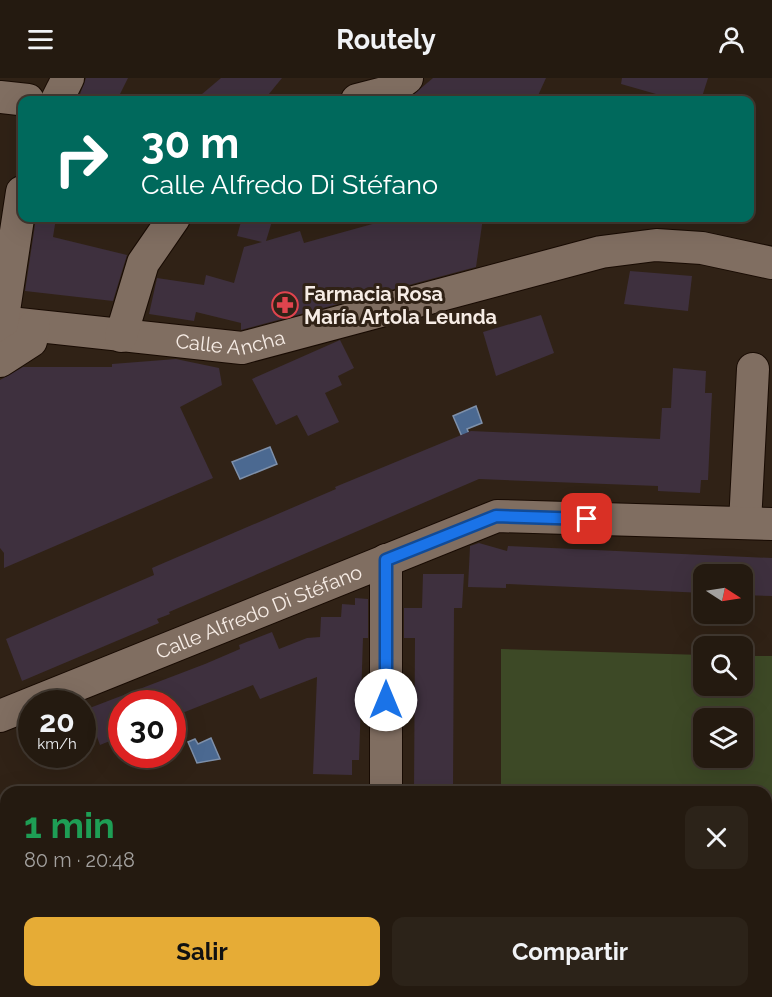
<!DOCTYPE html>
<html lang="es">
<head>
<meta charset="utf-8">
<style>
  :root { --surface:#241a10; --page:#2c2319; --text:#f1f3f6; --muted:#a3a19f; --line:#413830; --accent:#e6ac36 }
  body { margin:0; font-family:Raleway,sans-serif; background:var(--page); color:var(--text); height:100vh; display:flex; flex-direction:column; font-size:22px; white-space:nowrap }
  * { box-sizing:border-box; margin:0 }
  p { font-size:20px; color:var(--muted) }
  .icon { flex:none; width:33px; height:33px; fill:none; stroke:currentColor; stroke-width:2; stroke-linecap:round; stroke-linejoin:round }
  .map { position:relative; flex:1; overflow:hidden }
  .side { position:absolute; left:0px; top:708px; width:772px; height:212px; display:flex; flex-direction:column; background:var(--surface); border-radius:18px 18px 0 0; box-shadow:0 6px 24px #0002,0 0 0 2px var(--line) }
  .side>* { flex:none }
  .guide { position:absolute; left:18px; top:18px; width:736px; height:126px; border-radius:12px; box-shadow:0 6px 24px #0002,0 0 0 2px var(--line); background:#00695c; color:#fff; overflow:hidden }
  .needle { width:39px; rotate:102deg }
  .controls { position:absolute; left:693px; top:486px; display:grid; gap:12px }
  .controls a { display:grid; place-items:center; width:60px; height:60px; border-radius:12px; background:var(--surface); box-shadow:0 6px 24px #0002,0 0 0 2px var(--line); font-size:30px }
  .speed { position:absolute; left:18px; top:612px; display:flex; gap:12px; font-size:30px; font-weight:700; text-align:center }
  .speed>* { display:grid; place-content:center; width:78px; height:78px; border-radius:50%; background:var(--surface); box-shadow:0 6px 24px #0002,0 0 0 2px var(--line); line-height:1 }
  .speed small { font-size:15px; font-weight:400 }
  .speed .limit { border:9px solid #d22; background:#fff; color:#111 }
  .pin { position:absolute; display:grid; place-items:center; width:51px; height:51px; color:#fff; margin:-26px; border-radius:12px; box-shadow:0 3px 9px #0006 }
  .me { position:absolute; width:66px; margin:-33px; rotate:0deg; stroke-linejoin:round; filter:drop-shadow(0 0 4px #0008) }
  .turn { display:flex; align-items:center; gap:21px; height:126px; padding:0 24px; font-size:27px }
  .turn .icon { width:78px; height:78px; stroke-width:2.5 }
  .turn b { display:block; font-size:42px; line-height:51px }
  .round { display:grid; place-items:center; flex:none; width:63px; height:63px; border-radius:12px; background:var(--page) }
  .overview { display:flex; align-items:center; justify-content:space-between; height:102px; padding:0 24px }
  h1 { font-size:36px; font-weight:700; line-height:45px; color:#1e9e55 }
  .action { display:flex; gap:12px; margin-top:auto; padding:12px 24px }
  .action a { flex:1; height:69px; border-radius:12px; background:var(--accent); color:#111; font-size:24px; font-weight:700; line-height:69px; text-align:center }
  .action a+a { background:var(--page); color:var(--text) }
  header { display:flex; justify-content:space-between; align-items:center; height:78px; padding:0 24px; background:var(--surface); font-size:27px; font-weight:700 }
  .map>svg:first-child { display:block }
</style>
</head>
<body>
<header><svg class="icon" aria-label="menu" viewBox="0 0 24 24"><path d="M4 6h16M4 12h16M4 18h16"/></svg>Routely<svg class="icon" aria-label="person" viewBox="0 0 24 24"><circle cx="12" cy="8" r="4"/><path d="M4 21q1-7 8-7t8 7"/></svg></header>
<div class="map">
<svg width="772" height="919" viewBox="0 0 772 919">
  <rect width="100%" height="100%" fill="#302216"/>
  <!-- green -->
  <path fill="#3d4926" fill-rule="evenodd" d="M 501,571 L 703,577 L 704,608 L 742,608 L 743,578 L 772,578 L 772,909 L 766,909 L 766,714 L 501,714 ZM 704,640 L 742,640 L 742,680 L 704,680 Z"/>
  <!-- water -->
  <g fill="#4b6991" stroke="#7e90aa" stroke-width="1.5">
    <polygon points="476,328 482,345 467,351 470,358 463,361 453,338"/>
    <polygon points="270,369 277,386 240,401 232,384"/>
    <polygon points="211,660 220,681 197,685 188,664 195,661 198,666"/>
  </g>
  <!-- building -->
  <g fill="#3e303e">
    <polygon points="86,0 128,0 117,22 81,22 83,20 79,19"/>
    <polygon points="221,0 282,0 264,22 195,22"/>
    <polygon points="433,0 546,0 536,22 407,22"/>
    <polygon points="622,0 708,0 701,22 677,22 621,6"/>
    <polygon points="36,140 56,140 53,159 127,177 113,223 25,213"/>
    <polygon points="242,140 273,140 266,163 300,153 304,165 394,140 483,140 476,189 241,252 241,245 196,234 194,243 149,236 157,200 204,207 206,197 234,205 244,169 262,164 237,158"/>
    <polygon points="630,193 692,198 688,233 624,226"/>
    <polygon points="541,237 554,275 496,298 483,254"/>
    <polygon points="340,262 354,290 338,298 342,307 325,315 339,344 308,358 297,337 276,347 252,301"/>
    <polygon points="176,281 219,290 222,307 180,329 213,400 4,490 4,475 0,470 0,302 23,289 112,289 112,286"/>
    <polygon points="673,290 706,293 705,315 712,315 708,402 701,402 700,415 658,413 658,408 479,401 169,534 170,536 157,541 159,545 22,603 6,561 154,497 152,490 336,411 335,409 471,353 660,361 662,330 671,330"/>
    <polygon points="479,465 507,473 508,468 772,480 772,518 742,517 742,496 704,496 704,515 506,506 506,510 468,509 470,468"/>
    <polygon points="423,496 464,496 462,530 454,530 453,714 414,714 415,560 404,560 404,530 422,530"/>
    <polygon points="355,520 368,521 368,560 363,560 359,682 352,682 352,697 313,696 317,599 260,621 253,607 172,639 172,626 122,626 122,658 100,667 87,631 205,586 240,571 239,567 272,554 279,571 307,560 320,559 321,539 341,539 342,526 355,527"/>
  </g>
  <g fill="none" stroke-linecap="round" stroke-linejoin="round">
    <!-- minor casing -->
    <g stroke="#180b03" stroke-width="34">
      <g id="minor">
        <polyline points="0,19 28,22"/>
        <polyline points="57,22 68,0"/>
        <polyline points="357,22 388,14 407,0"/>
        <path id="s1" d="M 0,244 L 242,270 L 601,174 L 656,167 L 702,170 L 772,185"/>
        <polyline points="121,258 143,185 174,140"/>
        <polyline points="0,259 22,114"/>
        <polyline points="0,283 31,263 34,248"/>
        <polyline points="745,445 753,291"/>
        <polyline points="386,482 386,714"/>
        <path id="s2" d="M 0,638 L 497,438 L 772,446"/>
        <polyline points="0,804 6,804"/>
      </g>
    </g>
    <!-- minor -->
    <use href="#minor" stroke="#806e61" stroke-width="32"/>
  </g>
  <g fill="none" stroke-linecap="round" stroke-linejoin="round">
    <!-- route casing -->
    <g stroke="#114b97" stroke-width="15">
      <polyline id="route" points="386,622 386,482 496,438 587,441"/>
    </g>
    <!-- route -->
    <use href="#route" stroke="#1a73e8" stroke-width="10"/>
  </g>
  <!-- icons -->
  <defs>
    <g id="pharmacy-ring" transform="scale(1.35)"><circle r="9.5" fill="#302216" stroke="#e0444e" stroke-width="1.5"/><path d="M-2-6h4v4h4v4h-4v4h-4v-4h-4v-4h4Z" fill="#e0444e"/></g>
  </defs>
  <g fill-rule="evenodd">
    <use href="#pharmacy-ring" x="285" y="227"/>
  </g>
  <g text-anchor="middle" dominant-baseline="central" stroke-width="6" stroke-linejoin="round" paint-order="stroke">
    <!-- poi labels -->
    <g font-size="20" font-weight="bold" fill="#f6ece5" stroke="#302216" text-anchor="start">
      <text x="304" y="216">Farmacia Rosa<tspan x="304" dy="23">María Artola Leunda</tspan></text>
    </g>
    <!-- street labels -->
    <g font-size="20" fill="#f6ece5" stroke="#302216">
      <text stroke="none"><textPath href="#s1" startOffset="232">Calle Ancha</textPath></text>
      <text stroke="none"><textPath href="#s2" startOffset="279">Calle Alfredo Di Stéfano</textPath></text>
    </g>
  </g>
</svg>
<div class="controls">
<a><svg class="needle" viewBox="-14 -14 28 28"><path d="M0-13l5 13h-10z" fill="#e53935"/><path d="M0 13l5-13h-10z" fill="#a3a19f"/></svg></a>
<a><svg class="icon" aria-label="search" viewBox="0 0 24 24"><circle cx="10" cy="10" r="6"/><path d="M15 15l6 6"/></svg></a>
<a><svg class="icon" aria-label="layers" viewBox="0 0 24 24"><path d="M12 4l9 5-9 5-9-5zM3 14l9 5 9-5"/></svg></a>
</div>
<div class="speed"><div>20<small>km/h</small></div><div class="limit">30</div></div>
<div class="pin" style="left:587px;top:441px;background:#d93025"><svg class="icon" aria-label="arrive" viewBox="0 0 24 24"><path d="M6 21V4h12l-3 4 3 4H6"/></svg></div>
<svg class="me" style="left:386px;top:622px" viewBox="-20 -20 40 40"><circle r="19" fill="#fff"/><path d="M0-13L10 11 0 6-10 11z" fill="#1a73e8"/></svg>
<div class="guide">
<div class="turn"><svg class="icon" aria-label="right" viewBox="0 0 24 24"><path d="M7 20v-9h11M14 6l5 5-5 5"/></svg><div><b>30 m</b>Calle Alfredo Di Stéfano</div></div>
</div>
<section class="side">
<div class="overview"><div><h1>1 min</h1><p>80 m · 20:48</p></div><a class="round"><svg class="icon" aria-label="close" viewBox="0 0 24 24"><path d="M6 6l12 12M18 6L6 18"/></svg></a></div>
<div class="action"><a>Salir</a><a>Compartir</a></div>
</section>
</div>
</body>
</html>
